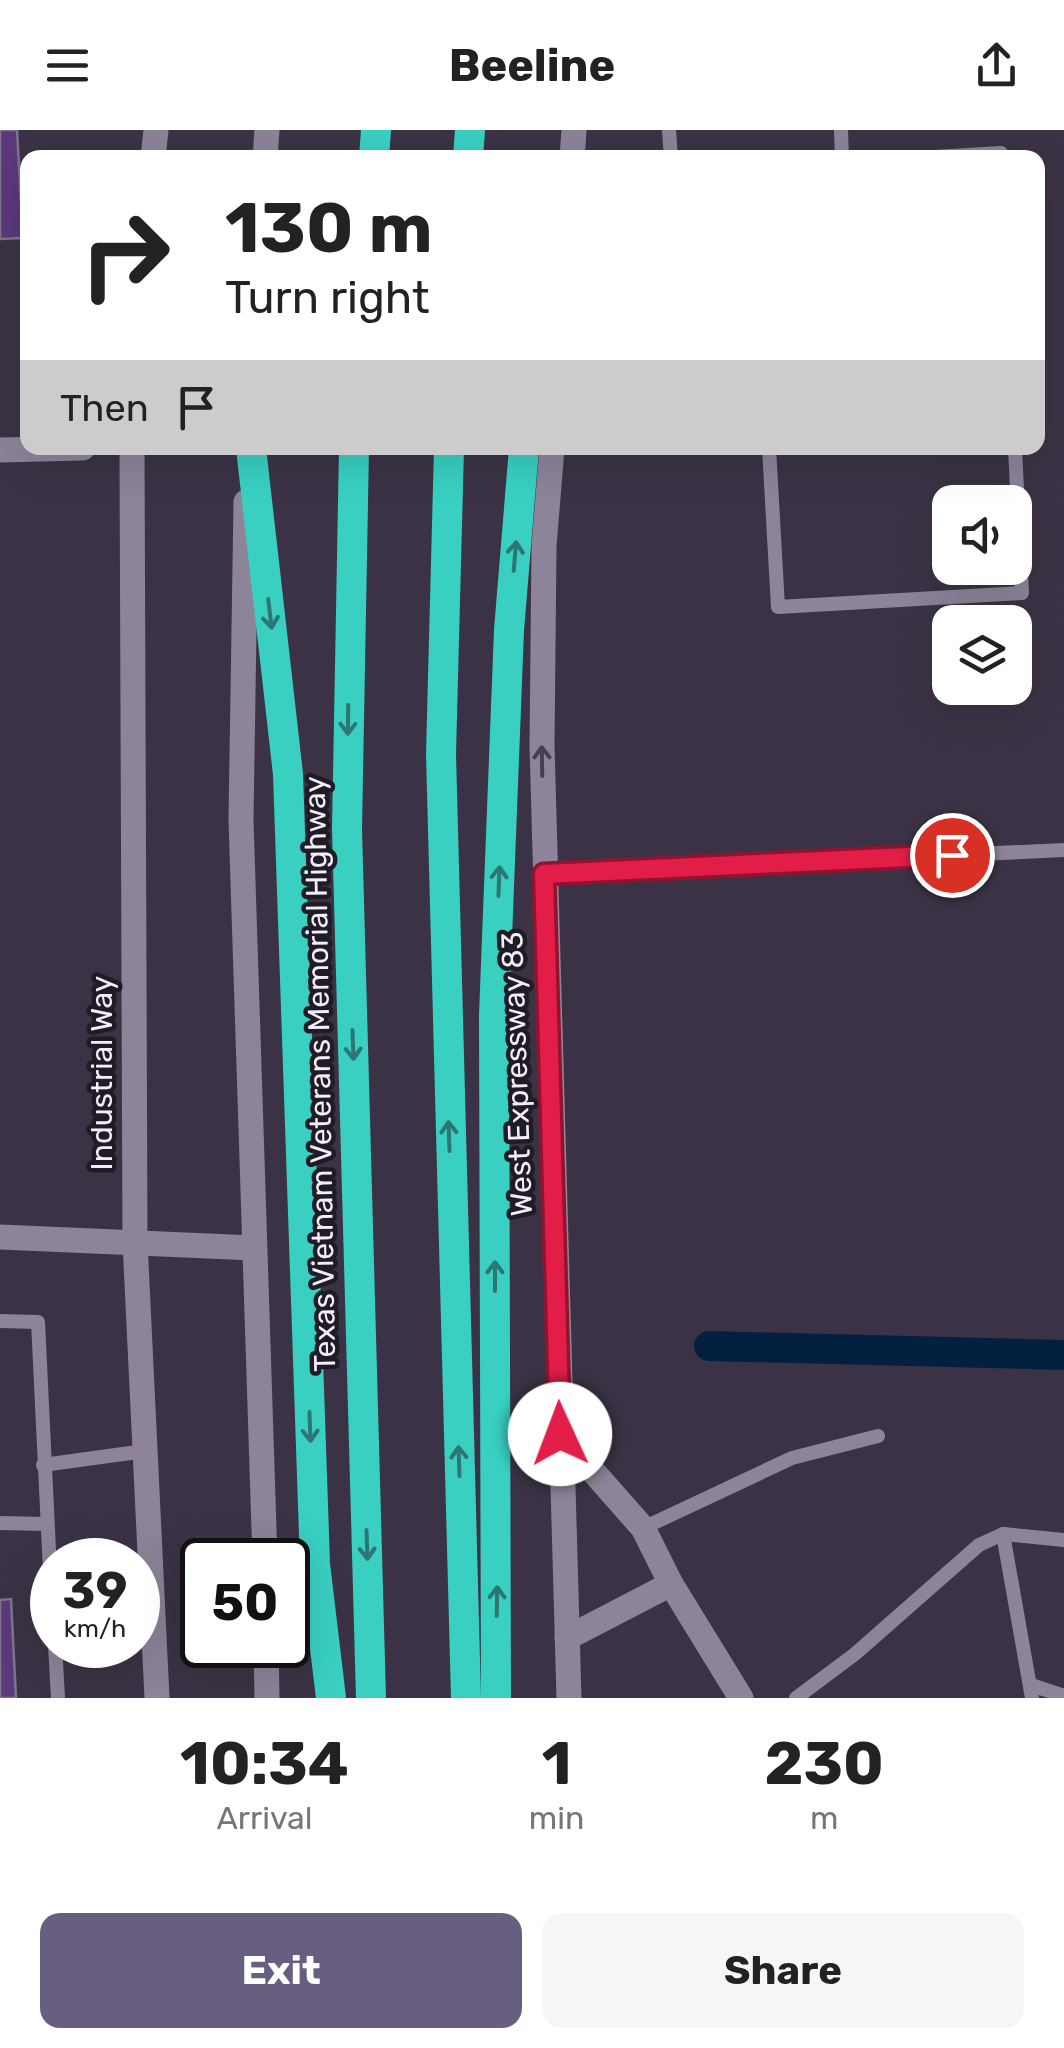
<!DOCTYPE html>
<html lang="en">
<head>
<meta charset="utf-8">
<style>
  :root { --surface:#fff; --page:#f6f6f6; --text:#222; --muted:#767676; --accent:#685f80 }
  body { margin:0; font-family:Rubik,sans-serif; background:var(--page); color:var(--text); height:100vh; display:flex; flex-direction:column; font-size:38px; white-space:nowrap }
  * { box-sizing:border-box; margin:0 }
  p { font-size:32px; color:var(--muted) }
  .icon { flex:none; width:55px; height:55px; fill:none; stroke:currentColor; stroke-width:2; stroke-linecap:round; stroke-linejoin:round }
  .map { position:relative; height:1568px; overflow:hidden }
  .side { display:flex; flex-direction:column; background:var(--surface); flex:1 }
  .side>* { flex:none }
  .hud { position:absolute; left:20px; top:20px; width:1025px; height:305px; border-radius:20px; box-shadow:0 10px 40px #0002; background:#fff; color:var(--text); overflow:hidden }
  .controls { position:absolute; left:932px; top:355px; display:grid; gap:20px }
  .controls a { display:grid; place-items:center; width:100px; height:100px; border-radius:20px; background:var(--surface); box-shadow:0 10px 40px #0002; font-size:50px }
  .speed { position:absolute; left:30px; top:1408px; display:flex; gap:20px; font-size:50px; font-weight:700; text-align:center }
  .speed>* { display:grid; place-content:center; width:130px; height:130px; border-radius:50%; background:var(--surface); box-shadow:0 10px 40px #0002; line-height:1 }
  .speed small { font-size:25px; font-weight:400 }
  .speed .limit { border:5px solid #111; border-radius:15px; background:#fff; color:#111 }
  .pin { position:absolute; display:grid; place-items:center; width:85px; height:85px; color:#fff; margin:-42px; border:5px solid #fff; border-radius:50%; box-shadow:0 2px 10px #0007 }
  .me { position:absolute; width:110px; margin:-55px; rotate:358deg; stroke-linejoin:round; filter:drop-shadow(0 0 8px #0008) }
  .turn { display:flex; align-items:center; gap:35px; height:210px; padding:0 40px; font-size:45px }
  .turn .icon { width:130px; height:130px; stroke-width:2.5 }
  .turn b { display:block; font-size:70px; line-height:85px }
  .then { display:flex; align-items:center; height:95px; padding:0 40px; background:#0003; gap:20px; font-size:38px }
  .eta { display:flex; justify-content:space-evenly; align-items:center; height:170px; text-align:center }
  .eta b { font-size:60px; font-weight:700; line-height:70px }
  .button { display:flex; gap:20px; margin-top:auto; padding:20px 40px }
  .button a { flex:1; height:115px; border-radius:20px; background:var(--accent); color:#fff; font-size:40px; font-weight:700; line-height:115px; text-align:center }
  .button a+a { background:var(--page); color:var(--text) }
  header { display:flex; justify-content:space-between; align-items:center; height:130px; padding:0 40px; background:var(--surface); font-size:45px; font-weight:700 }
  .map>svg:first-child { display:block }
</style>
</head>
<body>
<header><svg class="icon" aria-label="menu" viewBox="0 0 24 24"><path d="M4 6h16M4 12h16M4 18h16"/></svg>Beeline<svg class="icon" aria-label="share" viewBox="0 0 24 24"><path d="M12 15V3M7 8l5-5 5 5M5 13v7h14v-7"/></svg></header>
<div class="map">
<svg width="1064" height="1568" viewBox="0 0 1064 1568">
  <rect width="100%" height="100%" fill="#3b3345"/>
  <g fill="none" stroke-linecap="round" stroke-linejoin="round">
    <!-- canal -->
    <polyline stroke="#042040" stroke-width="30" points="709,1216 1064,1225"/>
  </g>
  <!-- building -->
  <g fill="#5c387d" stroke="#7e758a" stroke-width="2.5">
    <polygon points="0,0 17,0 23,108 0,109"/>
    <polygon points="11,1469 16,1568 0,1568 0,1470"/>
  </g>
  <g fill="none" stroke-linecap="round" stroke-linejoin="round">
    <!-- lane -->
    <g stroke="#8e849a" stroke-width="14">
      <polyline points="669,0 671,28"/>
      <polyline points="841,0 842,28"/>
      <polyline points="918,28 1001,23 1001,28"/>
      <polyline points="769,318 778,477 1022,463 1015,318"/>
      <polyline points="544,744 1064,720"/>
      <polyline points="0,1191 38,1192 52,1482"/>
      <polyline points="43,1335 145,1321"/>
      <polyline points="0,1393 47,1394"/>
      <polyline points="643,1398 792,1328 878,1306"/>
      <polyline points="1003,1404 1032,1568"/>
      <polyline points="55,1515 58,1568"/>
      <polyline points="1031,1555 1064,1566"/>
      <polyline points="796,1568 855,1524 979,1415 1003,1404 1064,1410"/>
    </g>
    <!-- street -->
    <g stroke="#8e849a" stroke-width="25">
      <polyline points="153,28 156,0"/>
      <polyline points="132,318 135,1112 157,1568"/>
      <polyline points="0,320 83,318"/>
      <polyline points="0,1107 254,1118"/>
    </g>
    <!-- secondary -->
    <g stroke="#8e849a" stroke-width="25">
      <polyline points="265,28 267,0"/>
      <polyline points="572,28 574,0"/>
      <polyline points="552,318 544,416 542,616 569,1568"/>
      <polyline points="246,372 241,690 265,1430"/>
      <polyline points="560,1304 643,1398 671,1454 741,1568"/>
      <polyline points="567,1508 671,1454"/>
      <polyline points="266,1515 267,1568"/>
    </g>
    <!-- highway -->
    <g stroke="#39d0c2" stroke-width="30">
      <polyline points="374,28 376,0"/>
      <polyline points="468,28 470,0"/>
      <polyline points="251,318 288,644 315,1434 331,1568"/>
      <polyline points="354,318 347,699 371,1568"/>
      <polyline points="449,318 441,624 466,1568"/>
      <polyline points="496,1568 494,885 509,500 524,318"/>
    </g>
  </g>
  <!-- one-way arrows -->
  <defs><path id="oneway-shaft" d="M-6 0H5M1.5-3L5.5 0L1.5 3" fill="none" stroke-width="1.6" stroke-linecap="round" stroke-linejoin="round" transform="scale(2.5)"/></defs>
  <g stroke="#2c7674">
    <use href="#oneway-shaft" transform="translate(515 426) rotate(-85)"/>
    <use href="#oneway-shaft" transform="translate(270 484) rotate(83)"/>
    <use href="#oneway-shaft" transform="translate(348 590) rotate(91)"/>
    <use href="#oneway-shaft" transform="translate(499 751) rotate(-88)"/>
    <use href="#oneway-shaft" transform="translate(353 915) rotate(88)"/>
    <use href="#oneway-shaft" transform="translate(449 1006) rotate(-92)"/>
    <use href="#oneway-shaft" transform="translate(495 1146) rotate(-90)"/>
    <use href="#oneway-shaft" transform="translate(310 1297) rotate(88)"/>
    <use href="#oneway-shaft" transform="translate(459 1331) rotate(-92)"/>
    <use href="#oneway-shaft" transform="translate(367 1415) rotate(88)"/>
    <use href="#oneway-shaft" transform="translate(497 1471) rotate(-89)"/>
  </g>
  <use stroke="#46404e" href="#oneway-shaft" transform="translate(542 631) rotate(-91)"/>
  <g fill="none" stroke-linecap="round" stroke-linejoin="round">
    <!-- route casing -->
    <g stroke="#92132f" stroke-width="25">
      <polyline id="route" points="560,1304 544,744 952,725"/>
    </g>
    <!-- route -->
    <use href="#route" stroke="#e11d48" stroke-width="18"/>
  </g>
  <g text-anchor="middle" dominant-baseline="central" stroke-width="9" stroke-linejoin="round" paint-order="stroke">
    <!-- street labels -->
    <g font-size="30" fill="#f3edf9" stroke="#201c25">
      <text transform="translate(102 943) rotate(-90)">Industrial Way</text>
      <text transform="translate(320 944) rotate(-91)">Texas Vietnam Veterans Memorial Highway</text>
      <text transform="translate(517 944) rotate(-92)">West Expressway 83</text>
    </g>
  </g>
</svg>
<div class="controls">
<a><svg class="icon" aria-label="sound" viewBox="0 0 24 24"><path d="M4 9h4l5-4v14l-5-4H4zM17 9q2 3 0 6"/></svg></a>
<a><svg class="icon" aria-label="layers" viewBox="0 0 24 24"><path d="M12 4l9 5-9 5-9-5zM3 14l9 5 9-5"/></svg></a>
</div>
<div class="speed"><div>39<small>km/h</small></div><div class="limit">50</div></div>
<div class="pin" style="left:952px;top:725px;background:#d93025"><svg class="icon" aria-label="arrive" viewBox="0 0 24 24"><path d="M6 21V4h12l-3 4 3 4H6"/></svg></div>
<svg class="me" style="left:560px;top:1304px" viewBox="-20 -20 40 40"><circle r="19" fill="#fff"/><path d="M0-13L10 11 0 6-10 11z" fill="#e11d48"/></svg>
<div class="hud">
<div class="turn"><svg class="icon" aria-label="right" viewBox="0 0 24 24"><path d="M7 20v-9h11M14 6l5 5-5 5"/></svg><div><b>130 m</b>Turn right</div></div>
<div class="then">Then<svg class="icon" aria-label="arrive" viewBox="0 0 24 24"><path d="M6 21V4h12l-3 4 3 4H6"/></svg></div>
</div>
</div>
<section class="side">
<div class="eta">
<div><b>10:34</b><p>Arrival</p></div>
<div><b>1</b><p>min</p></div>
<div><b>230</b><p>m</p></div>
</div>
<div class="button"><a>Exit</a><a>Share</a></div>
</section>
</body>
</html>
